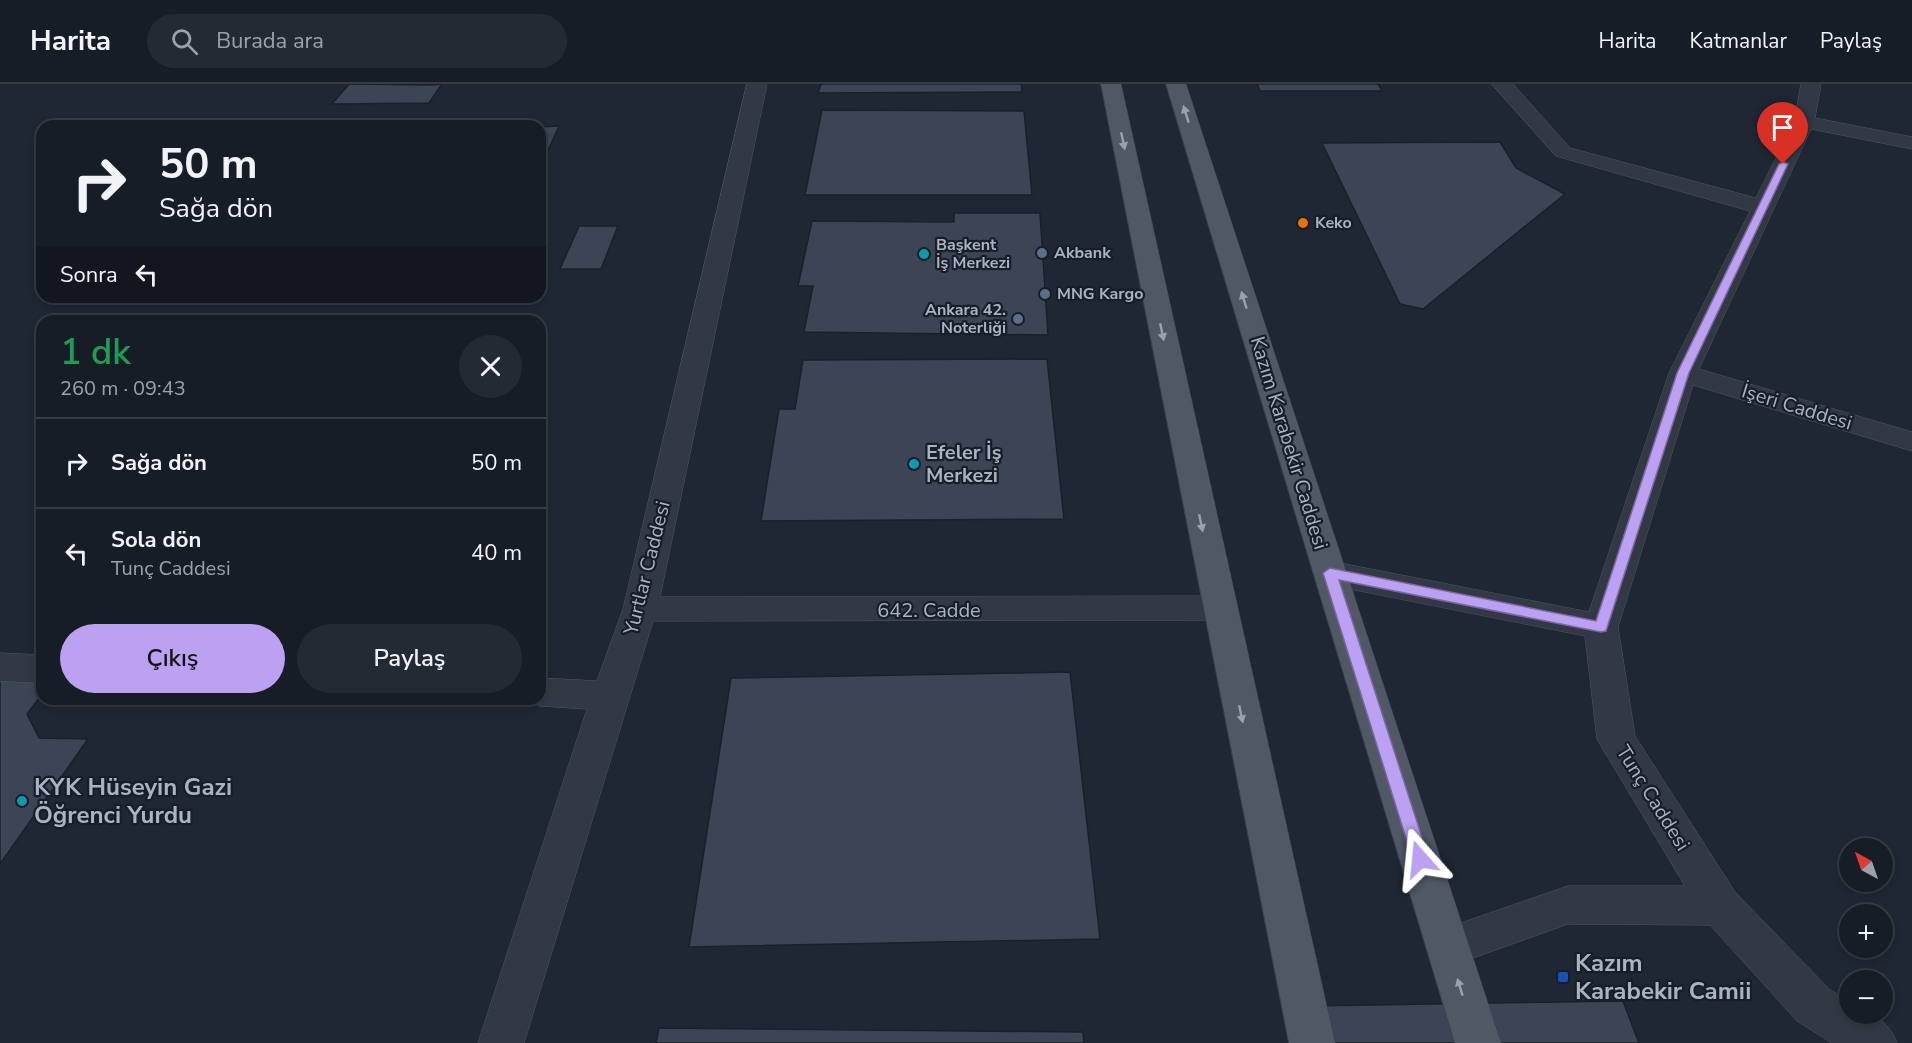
<!DOCTYPE html>
<html lang="tr">
<head>
<meta charset="utf-8">
<style>
  :root { --surface:#171d27; --page:#242a33; --text:#f1f3f6; --muted:#9ea2a7; --line:#363b44; --accent:#bca0f2 }
  body { margin:0; font-family:"Nunito Sans",sans-serif; background:var(--page); color:var(--text); height:100vh; display:flex; flex-direction:column; font-size:22px; white-space:nowrap }
  * { box-sizing:border-box; margin:0 }
  p { font-size:20px; color:var(--muted) }
  .icon { flex:none; width:33px; height:33px; fill:none; stroke:currentColor; stroke-width:2; stroke-linecap:round; stroke-linejoin:round }
  .map { position:relative; flex:1; overflow:hidden }
  .details { position:absolute; left:36px; top:231px; width:510px; height:390px; display:flex; flex-direction:column; background:var(--surface); border-radius:18px; box-shadow:0 3px 9px #0003,0 0 0 2px var(--line) }
  .details>* { flex:none }
  .banner { position:absolute; left:36px; top:36px; width:510px; height:183px; border-radius:18px; box-shadow:0 3px 9px #0003,0 0 0 2px var(--line); background:#171d27; color:var(--text); overflow:hidden }
  .needle { width:39px; rotate:320deg }
  .controls { position:absolute; left:1839px; top:754px; display:grid; gap:12px }
  .controls a { display:grid; place-items:center; width:54px; height:54px; border-radius:50%; background:var(--surface); box-shadow:0 3px 9px #0003,0 0 0 2px var(--line); font-size:30px }
  .pin { position:absolute; display:grid; place-items:center; width:51px; height:51px; color:#fff; margin:-62px -26px; border-radius:50% 50% 50% 0; rotate:-45deg; box-shadow:0 0 6px #0007 }
  .pin .icon { rotate:45deg }
  .me { position:absolute; width:66px; margin:-33px; rotate:342deg; stroke-linejoin:round; filter:drop-shadow(0 0 4px #0008) }
  .turn { display:flex; align-items:center; gap:21px; height:126px; padding:0 24px; font-size:27px }
  .turn .icon { width:78px; height:78px; stroke-width:2.5 }
  .turn b { display:block; font-size:42px; line-height:51px }
  .then { display:flex; align-items:center; height:57px; padding:0 24px; background:#0003; gap:12px; font-size:22px }
  .round { display:grid; place-items:center; flex:none; width:63px; height:63px; border-radius:32px; background:var(--page) }
  .head { display:flex; align-items:center; justify-content:space-between; height:102px; padding:0 24px }
  h1 { font-size:36px; font-weight:600; line-height:45px; color:#1e9e55 }
  .action { display:flex; gap:12px; margin-top:auto; padding:12px 24px }
  .action a { flex:1; height:69px; border-radius:36px; background:var(--accent); color:#111; font-size:24px; font-weight:600; line-height:69px; text-align:center }
  .action a+a { background:var(--page); color:var(--text) }
  ul { padding:0; list-style:none }
  li { display:flex; align-items:center; gap:18px; height:90px; padding:0 24px; border-top:2px solid var(--line) }
  li div { flex:1 }
  li b { display:block; font-size:22px }
  li em { font-style:normal }
  header { display:flex; align-items:center; gap:36px; box-sizing:border-box; height:84px; padding:0 30px; background:var(--surface); border-bottom:2px solid var(--line) }
  header strong { font-size:28px }
  nav { display:flex; gap:33px; margin-inline-start:auto; font-size:21px }
  .search { width:420px; height:54px; background:var(--page); display:flex; align-items:center; gap:15px; box-sizing:border-box; padding:0 21px; border-radius:33px; color:var(--muted); font-size:22px }
  .map>svg:first-child { display:block }
</style>
</head>
<body>
<header>
<strong>Harita</strong>
<div class="search"><svg class="icon" aria-label="search" viewBox="0 0 24 24"><circle cx="10" cy="10" r="6"/><path d="M15 15l6 6"/></svg>Burada ara</div>
<nav><a>Harita</a><a>Katmanlar</a><a>Paylaş</a></nav>
</header>
<div class="map">
<svg width="1912" height="959" viewBox="0 0 1912 959">
  <rect width="100%" height="100%" fill="#1f2734"/>
  <!-- building -->
  <g fill="#3b4555" stroke="#1a202b" stroke-width="1.5">
    <polygon points="349,0 431,1 442,0 429,19 332,20"/>
    <polygon points="821,0 1021,0 1022,8 818,9"/>
    <polygon points="1257,0 1378,0 1382,7 1260,7"/>
    <polygon points="822,26 1024,27 1032,111 805,111"/>
    <polygon points="559,42 540,84 540,43"/>
    <polygon points="1500,58 1516,84 1565,110 1423,225 1400,220 1322,59"/>
    <polygon points="954,129 1040,129 1048,251 804,248 813,202 798,202 812,137 954,138"/>
    <polygon points="579,142 618,142 601,185 560,185"/>
    <polygon points="1047,275 1064,435 761,437 779,325 795,325 803,276"/>
    <polygon points="1070,588 1100,855 689,863 731,594"/>
    <polygon points="0,593 42,595 42,610 27,630 39,654 88,655 0,780"/>
    <polygon points="1623,917 1639,959 1315,959 1307,922"/>
    <polygon points="659,944 1083,948 1084,959 656,959"/>
  </g>
  <g fill="none" stroke-linecap="round" stroke-linejoin="round">
    <!-- minor casing -->
    <g stroke="#4f5663" stroke-width="1">
      <g id="minor">
        <polygon points="747,0 767,0 660,513 1219,512 1231,515 1236,524 1231,533 1219,536 653,537 524,959 478,959 587,625 540,622 525,615 540,615 540,594 597,597 623,525"/>
        <path d="M 1492,0 L 1513,0 L 1570,64 L 1756,114 L 1794,38 L 1801,0 L 1821,0 L 1815,34 L 1912,53 L 1912,65 L 1811,45 L 1699,285 L 1912,348 L 1912,367 L 1693,301 L 1618,543 L 1635,652 L 1735,808 L 1829,905 L 1850,918 L 1850,930 C 1875,930 1887,935 1897,959 L 1832,959 L 1797,937 L 1710,841 L 1568,840 L 1448,883 L 1432,877 L 1426,863 L 1432,849 L 1568,802 L 1685,802 L 1597,655 L 1585,552 L 1330,501 L 1318,497 L 1313,489 L 1318,481 L 1330,477 L 1589,528 L 1669,289 L 1750,127 L 1556,72 Z"/>
        <polygon points="0,569 42,571 42,599 0,597"/>
      </g>
    </g>
    <!-- major casing -->
    <g stroke="#3b424e" stroke-width="1">
      <g id="major">
        <polygon points="1101,0 1121,0 1335,959 1289,959"/>
        <polygon points="1166,0 1186,0 1501,959 1455,959"/>
      </g>
    </g>
    <!-- minor -->
    <use href="#minor" fill="#323945" fill-rule="evenodd"/>
    <!-- major -->
    <use href="#major" fill="#505865" fill-rule="evenodd"/>
  </g>
  <!-- one-way arrows -->
  <defs><path id="oneway-solid" d="M-6-.8H1V-3.2L6.5 0L1 3.2V.8H-6Z" transform="scale(1.5)"/></defs>
  <g fill="#99a1af">
    <use href="#oneway-solid" transform="translate(1186 30) rotate(-107)"/>
    <use href="#oneway-solid" transform="translate(1123 57) rotate(78)"/>
    <use href="#oneway-solid" transform="translate(1244 216) rotate(-107)"/>
    <use href="#oneway-solid" transform="translate(1162 248) rotate(78)"/>
    <use href="#oneway-solid" transform="translate(1201 439) rotate(78)"/>
    <use href="#oneway-solid" transform="translate(1241 630) rotate(78)"/>
    <use href="#oneway-solid" transform="translate(1460 903) rotate(-107)"/>
  </g>
  <!-- route -->
  <polygon fill="#bca0f2" stroke="#7a689d" stroke-width="1.5" points="1783,78 1788,80 1689,289 1606,547 1601,548 1339,496 1429,775 1426,780 1420,782 1414,780 1323,489 1330,484 1596,537 1677,289 1779,80"/>
  <!-- markers -->
  <circle fill="#e8710a" stroke="#181e29" stroke-width="2" cx="1303" cy="139" r="6"/>
  <g fill="#5c6f8a" stroke="#181e29" stroke-width="2">
    <circle cx="1042" cy="169" r="6"/>
    <circle cx="1045" cy="210" r="6"/>
    <circle cx="1018" cy="235" r="6"/>
  </g>
  <g fill="#0f9aa8" stroke="#181e29" stroke-width="2">
    <circle cx="924" cy="170" r="6"/>
    <circle cx="914" cy="380" r="6"/>
    <circle cx="22" cy="717" r="6"/>
  </g>
  <rect fill="#1a4fb4" stroke="#181e29" stroke-width="2" x="1557" y="887" width="12" height="12" rx="3"/>
  <g text-anchor="middle" dominant-baseline="central" stroke-width="4.5" stroke-linejoin="round" paint-order="stroke">
    <!-- far-poi labels -->
    <g font-size="16" font-weight="bold" fill="#abb3c2" stroke="#181e29" text-anchor="start">
      <text x="1315" y="139">Keko</text>
      <text x="936" y="161">Başkent<tspan x="936" dy="18">İş Merkezi</tspan></text>
      <text x="1054" y="169">Akbank</text>
      <text x="1057" y="210">MNG Kargo</text>
      <text x="1006" y="226" text-anchor="end">Ankara 42.<tspan x="1006" dy="18">Noterliği</tspan></text>
    </g>
    <!-- street labels -->
    <g font-size="20" fill="#abb3c2" stroke="#181e29">
      <text transform="translate(1797 323) rotate(17)">İşeri Caddesi</text>
      <text transform="translate(1289 359) rotate(73)">Kazım Karabekir Caddesi</text>
      <text transform="translate(647 484) rotate(-76)">Yurtlar Caddesi</text>
      <text x="929" y="526">642. Cadde</text>
      <text transform="translate(1653 714) rotate(58)">Tunç Caddesi</text>
    </g>
    <!-- poi labels -->
    <g font-size="20" font-weight="bold" fill="#abb3c2" stroke="#181e29" text-anchor="start">
      <text x="926" y="368">Efeler İş<tspan x="926" dy="23">Merkezi</tspan></text>
    </g>
    <!-- near-poi labels -->
    <g font-size="24" font-weight="bold" fill="#abb3c2" stroke="#181e29" text-anchor="start">
      <text x="34" y="703">KYK Hüseyin Gazi<tspan x="34" dy="28">Öğrenci Yurdu</tspan></text>
      <text x="1575" y="879">Kazım<tspan x="1575" dy="28">Karabekir Camii</tspan></text>
    </g>
  </g>
</svg>
<div class="controls">
<a><svg class="needle" viewBox="-14 -14 28 28"><path d="M0-13l5 13h-10z" fill="#e53935"/><path d="M0 13l5-13h-10z" fill="#9ea2a7"/></svg></a>
<a>+</a>
<a>−</a>
</div>
<div class="pin" style="left:1783px;top:80px;background:#d93025"><svg class="icon" aria-label="arrive" viewBox="0 0 24 24"><path d="M6 21V4h12l-3 4 3 4H6"/></svg></div>
<svg class="me" style="left:1420px;top:775px" viewBox="-20 -20 40 40"><path d="M0-17L14 15 0 8-14 15z" fill="#bca0f2" stroke="#fff" stroke-width="4"/></svg>
<div class="banner">
<div class="turn"><svg class="icon" aria-label="right" viewBox="0 0 24 24"><path d="M7 20v-9h11M14 6l5 5-5 5"/></svg><div><b>50 m</b>Sağa dön</div></div>
<div class="then">Sonra<svg class="icon" aria-label="left" viewBox="0 0 24 24"><path d="M17 20v-9H6M10 6l-5 5 5 5"/></svg></div>
</div>
<section class="details">
<div class="head"><div><h1>1 dk</h1><p>260 m · 09:43</p></div><a class="round"><svg class="icon" aria-label="close" viewBox="0 0 24 24"><path d="M6 6l12 12M18 6L6 18"/></svg></a></div>
<ul>
<li><svg class="icon" aria-label="right" viewBox="0 0 24 24"><path d="M7 20v-9h11M14 6l5 5-5 5"/></svg><div><b>Sağa dön</b></div><em>50 m</em></li>
<li><svg class="icon" aria-label="left" viewBox="0 0 24 24"><path d="M17 20v-9H6M10 6l-5 5 5 5"/></svg><div><b>Sola dön</b><p>Tunç Caddesi</p></div><em>40 m</em></li>
</ul>
<div class="action"><a>Çıkış</a><a>Paylaş</a></div>
</section>
</div>
</body>
</html>
